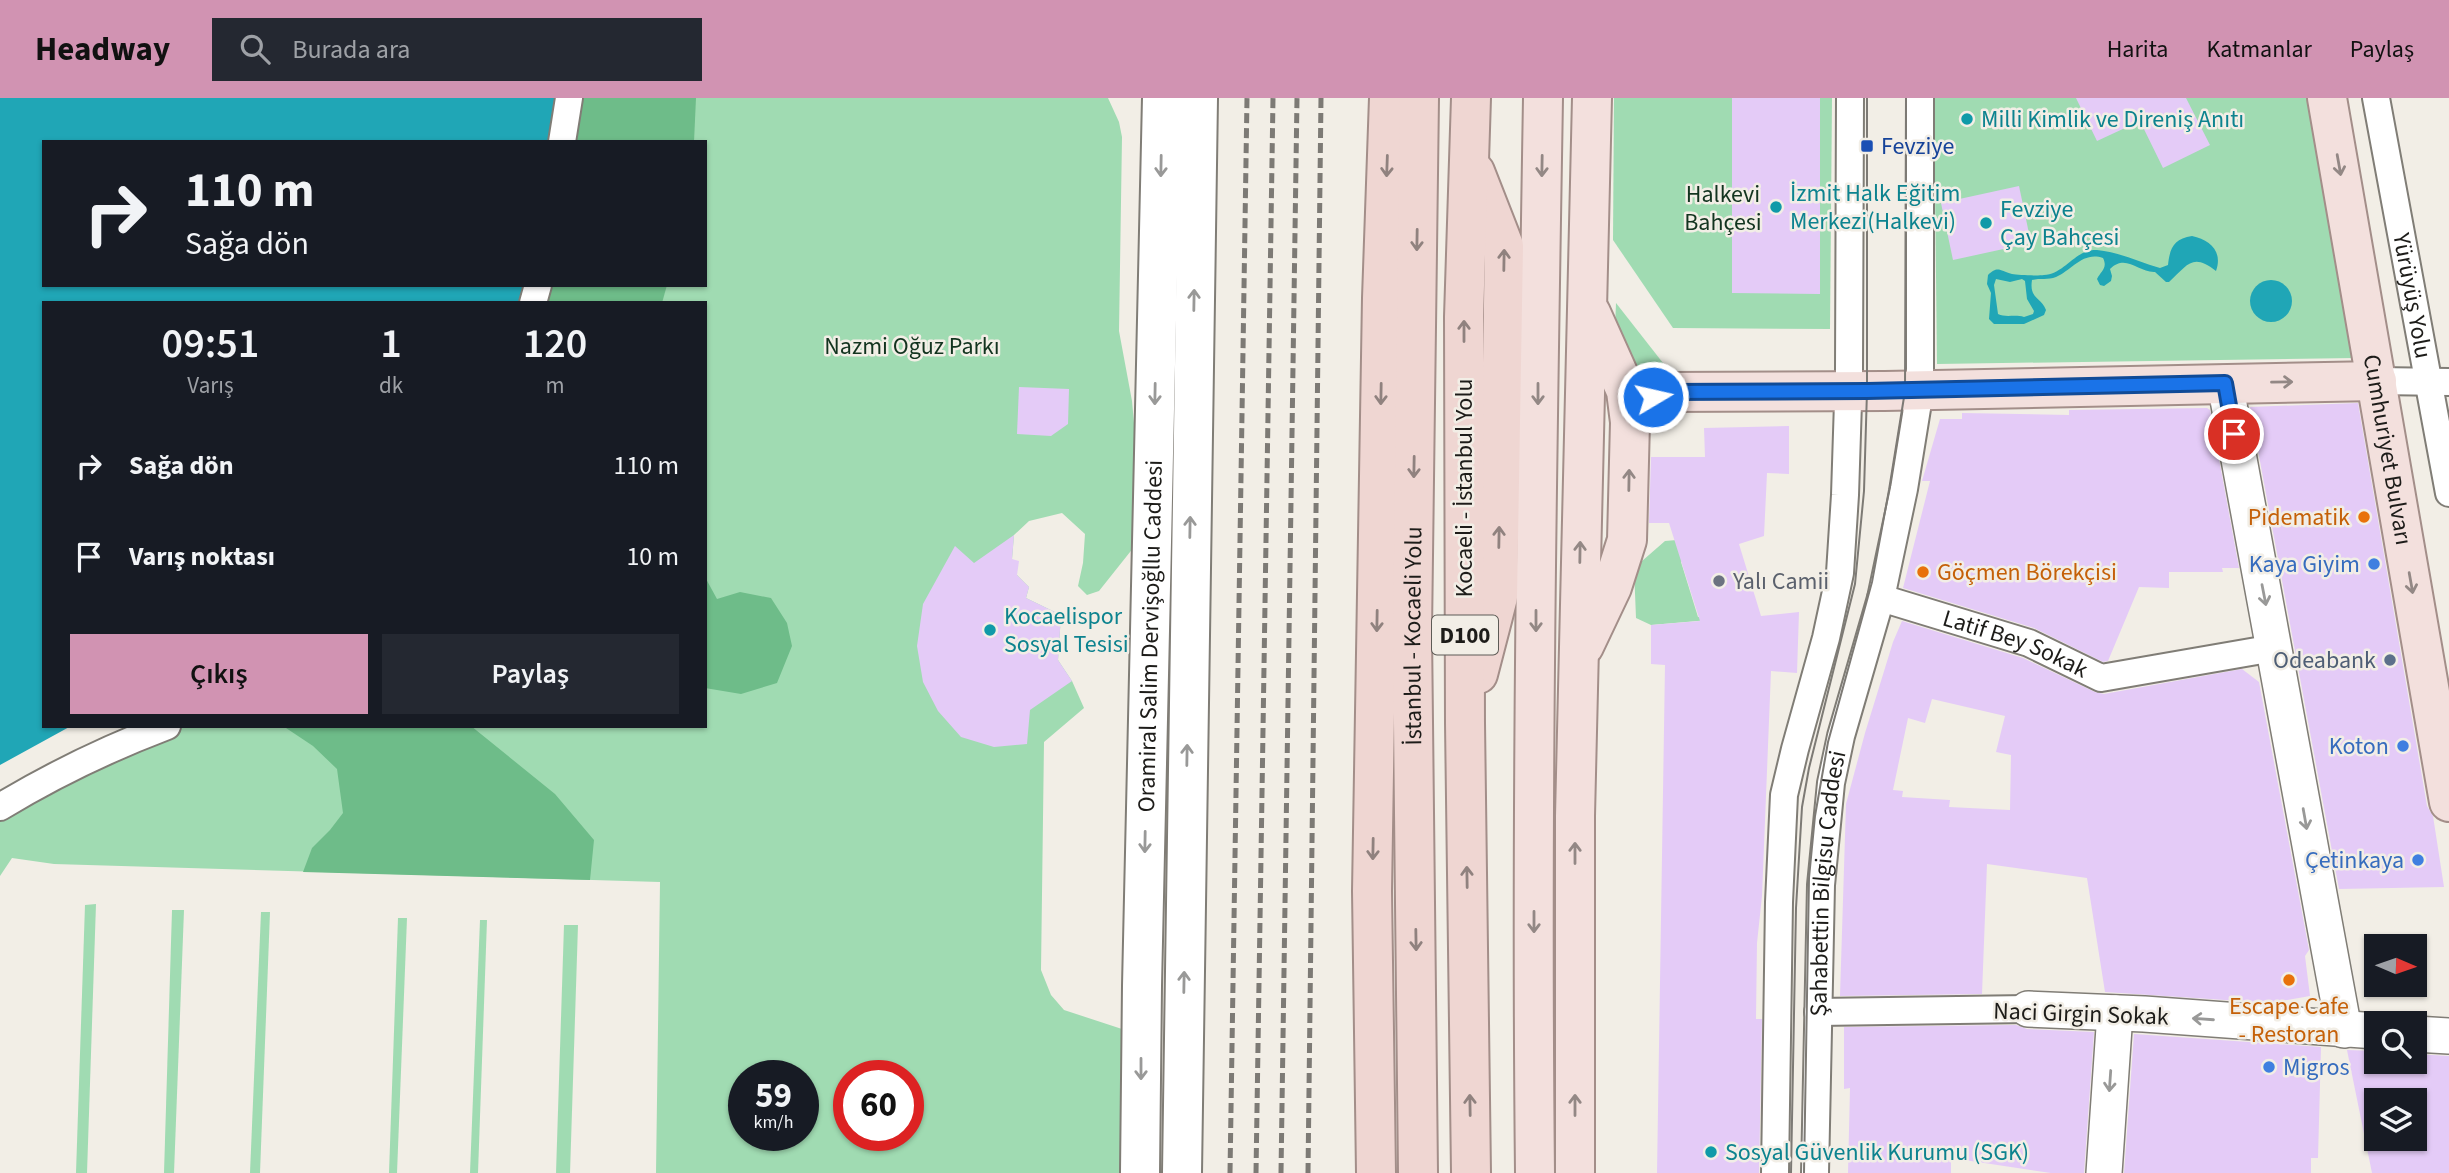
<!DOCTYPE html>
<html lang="tr">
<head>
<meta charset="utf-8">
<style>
  :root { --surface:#171b24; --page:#242831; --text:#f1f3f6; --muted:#9ea1a6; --accent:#d193b2 }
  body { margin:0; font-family:"Source Sans 3",sans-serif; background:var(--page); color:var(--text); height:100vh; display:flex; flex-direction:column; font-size:26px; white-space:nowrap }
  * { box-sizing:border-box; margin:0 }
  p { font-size:23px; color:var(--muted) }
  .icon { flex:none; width:38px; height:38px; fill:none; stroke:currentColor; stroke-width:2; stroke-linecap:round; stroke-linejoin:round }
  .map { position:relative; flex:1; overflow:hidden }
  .side { position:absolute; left:42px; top:203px; width:665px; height:427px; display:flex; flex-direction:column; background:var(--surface); border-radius:0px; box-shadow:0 2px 5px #0004 }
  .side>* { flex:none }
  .guide { position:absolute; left:42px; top:42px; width:665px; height:147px; border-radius:0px; box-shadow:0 2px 5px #0004; background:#171b24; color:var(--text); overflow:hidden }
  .needle { width:46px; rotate:92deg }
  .controls { position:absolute; left:2364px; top:836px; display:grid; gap:14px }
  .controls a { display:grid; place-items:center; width:63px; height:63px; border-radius:0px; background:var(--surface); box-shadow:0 2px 5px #0004; font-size:35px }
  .speed { position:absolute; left:728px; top:962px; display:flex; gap:14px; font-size:35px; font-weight:700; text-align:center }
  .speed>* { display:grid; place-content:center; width:91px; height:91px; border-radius:50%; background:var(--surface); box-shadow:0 2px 5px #0004; line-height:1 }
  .speed small { font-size:18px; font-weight:400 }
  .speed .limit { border:10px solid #d22; background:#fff; color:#111 }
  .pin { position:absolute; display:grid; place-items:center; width:60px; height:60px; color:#fff; margin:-30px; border:4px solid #fff; border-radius:50%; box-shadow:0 2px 7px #0007 }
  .me { position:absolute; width:77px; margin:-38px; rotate:81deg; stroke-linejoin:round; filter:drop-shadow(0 0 5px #0008) }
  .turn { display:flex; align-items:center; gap:24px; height:147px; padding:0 28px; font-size:32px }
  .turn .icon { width:91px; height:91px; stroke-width:2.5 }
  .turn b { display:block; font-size:49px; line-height:60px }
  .eta { display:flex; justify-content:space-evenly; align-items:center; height:119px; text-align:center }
  .eta b { font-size:42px; font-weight:600; line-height:49px }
  .action { display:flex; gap:14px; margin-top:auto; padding:14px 28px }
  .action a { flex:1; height:80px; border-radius:0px; background:var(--accent); color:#111; font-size:28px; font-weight:600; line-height:80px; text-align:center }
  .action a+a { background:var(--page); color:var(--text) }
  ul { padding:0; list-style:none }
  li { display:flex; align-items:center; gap:21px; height:91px; padding:0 28px }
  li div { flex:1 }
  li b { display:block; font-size:26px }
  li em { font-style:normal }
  header { display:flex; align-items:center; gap:42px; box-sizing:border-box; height:98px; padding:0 35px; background:var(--accent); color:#111 }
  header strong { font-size:33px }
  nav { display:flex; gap:38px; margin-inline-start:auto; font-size:24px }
  .search { width:490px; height:63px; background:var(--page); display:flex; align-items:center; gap:18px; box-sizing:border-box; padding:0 24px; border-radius:0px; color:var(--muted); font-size:26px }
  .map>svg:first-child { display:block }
</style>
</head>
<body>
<header>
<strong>Headway</strong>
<div class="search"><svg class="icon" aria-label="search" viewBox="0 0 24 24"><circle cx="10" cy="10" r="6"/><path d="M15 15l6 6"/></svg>Burada ara</div>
<nav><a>Harita</a><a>Katmanlar</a><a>Paylaş</a></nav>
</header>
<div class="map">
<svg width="2449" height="1075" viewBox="0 0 2449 1075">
  <rect width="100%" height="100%" fill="#f2eee6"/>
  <!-- green -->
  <g fill="#a0dbb2" fill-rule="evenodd">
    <path d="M 569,0 L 1108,0 L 1119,24 L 1122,39 L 1119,233 L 1132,303 L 1135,336 L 1134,449 L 1099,493 L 1087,497 L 1078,488 L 1083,465 L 1085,436 L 1062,415 L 1029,423 L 1014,437 L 1012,461 L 1017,477 L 1029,489 L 1026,500 L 1061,517 L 1058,562 L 1072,583 L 1084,610 L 1044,644 L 1041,872 L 1051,897 L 1064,912 L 1125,932 L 1123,1075 L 656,1075 L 660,784 L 54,766 L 12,760 L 0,778 L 0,709 L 167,628 L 705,628 L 705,205 L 533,205 L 538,187 L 705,187 L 705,44 L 562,44 ZM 744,978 L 803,978 L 803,1038 L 744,1038 ZM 849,978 L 908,978 L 908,1038 L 849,1038 Z"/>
    <polygon points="1614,0 1832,0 1830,231 1673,230 1613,142"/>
    <polygon points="1934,0 2308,0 2355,260 1937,266"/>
    <polygon points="1616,205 1663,265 1663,288 1646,296 1614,257"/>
    <polygon points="1701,440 1681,464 1698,519 1755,518 1651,527 1636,520 1634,470 1665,443"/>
    <polygon points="96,806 87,1075 76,1075 85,807"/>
    <polygon points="172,812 184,812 174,1075 164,1075"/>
    <polygon points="261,814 270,814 260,1075 250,1075"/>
    <polygon points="398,820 407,820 397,1075 389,1075"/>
    <polygon points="480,822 487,822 478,1075 470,1075"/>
    <polygon points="564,827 578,827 570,1075 556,1075"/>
  </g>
  <!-- forest -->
  <g fill="#6ebc89">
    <polygon points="569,0 696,0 694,44 563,44"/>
    <polygon points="538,187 667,187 662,205 533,205"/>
    <polygon points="705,479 717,501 740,494 771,500 787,525 792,548 777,585 741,596 705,590"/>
    <polygon points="283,628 471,628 555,696 594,742 590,782 303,774 312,750 330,732 343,715 337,671 313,648"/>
  </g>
  <!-- water -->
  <g fill="#20a6b6" fill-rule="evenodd">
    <polygon points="0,0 569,0 562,44 44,44 44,187 538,187 533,205 44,205 44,628 71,628 0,667"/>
    <path d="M 2192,138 C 2210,142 2223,153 2216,173 C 2192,154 2187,168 2169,184 L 2166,184 L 2155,174 C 2139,175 2126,155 2110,171 L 2112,178 L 2111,183 L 2104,188 L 2100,187 L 2097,181 C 2101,173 2108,170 2103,160 C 2083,153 2072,172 2056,179 C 2048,182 2040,180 2032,182 C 2029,201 2041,199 2046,212 L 2044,217 L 2024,226 L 1994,226 L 1989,221 L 1991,195 L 1987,186 L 1988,177 C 1998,167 2000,173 2012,176 C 2018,177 2037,178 2044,177 C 2065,176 2075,151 2097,152 C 2119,154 2139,164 2160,170 L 2168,167 C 2170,149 2174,141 2192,138 ZM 1996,181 L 2010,184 L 2022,181 L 2025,183 L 2027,201 L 2034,213 L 2033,216 L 2024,219 C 2015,216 2006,220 1998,216 L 1994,187 Z"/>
    <circle cx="2271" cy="203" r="21"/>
  </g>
  <!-- building -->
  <g fill="#e4cbf7" fill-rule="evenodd">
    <polygon points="1732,0 1820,0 1820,196 1732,195"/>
    <polygon points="2076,0 2186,0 2210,47 2163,70 2140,23 2097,43"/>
    <polygon points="2019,88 2031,145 1953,162 1941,105"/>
    <polygon points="1019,289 1069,291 1068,326 1051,338 1017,336"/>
    <polygon points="2358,305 2427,708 2433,718 2444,789 2339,791 2250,309"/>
    <polygon points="2207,310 2210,312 2239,470 2222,470 2223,474 2169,474 2169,490 2139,489 2108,563 2103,564 2034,530 1903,490 1930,383 1922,383 1940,321 1962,321 1962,315 2069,317 2069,312"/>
    <polygon points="1789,328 1789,376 1767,375 1764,438 1739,446 1761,518 1799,514 1797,575 1771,573 1762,798 1757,845 1756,921 1762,921 1759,1075 1657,1075 1665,567 1651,566 1651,527 1700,523 1669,425 1649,425 1651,359 1705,359 1704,330"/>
    <polygon points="1014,437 1012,461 1019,463 1017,477 1029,489 1026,500 1061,517 1058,562 1072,583 1030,612 1027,646 994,649 961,639 938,613 923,584 917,548 923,506 955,448 974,465"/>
    <path d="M 1902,523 L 2023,560 L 2095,594 L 2104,596 L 2242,571 L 2259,584 L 2309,852 L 2305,858 L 2310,898 L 2270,905 L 2105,894 L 2087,780 L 1987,766 L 1982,896 L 1840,898 L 1846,706 L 1865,635 L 1893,544 ZM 1932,601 L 2005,618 L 1996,654 L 2011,657 L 2010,712 L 1949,709 L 1950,702 L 1902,699 L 1903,693 L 1893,692 L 1908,620 L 1925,625 Z"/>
    <polygon points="2016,927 2027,931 2094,934 2084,1075 2051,1075 1951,1060 1951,1075 1848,1075 1850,990 1844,991 1844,929"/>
    <polygon points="2134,936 2321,949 2318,1060 2311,1060 2311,1075 2124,1075"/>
    <path d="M 2347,952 L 2376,953 L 2376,964 L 2415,964 L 2415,956 L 2449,958 L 2449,1075 L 2372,1075 ZM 2376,1003 L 2415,1003 L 2415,1041 L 2376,1041 Z"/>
  </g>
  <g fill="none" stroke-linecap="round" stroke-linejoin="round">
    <!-- pedestrian casing -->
    <g stroke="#807d76" stroke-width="30">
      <g id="pedestrian">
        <path id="s1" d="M 2376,0 L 2449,395"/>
        <polyline points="562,44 569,0"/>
        <polyline points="533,205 538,187"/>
        <polyline points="2377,283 2449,284"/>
        <path id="s2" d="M 1881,500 L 2029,545 L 2101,580 L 2274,550"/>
        <path d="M 0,709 C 53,677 109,650 167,628"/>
        <polyline points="1818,914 2028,911"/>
        <polyline points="1775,1075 1779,804 1784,697 1795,651 1826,540 1840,475 1845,397 1849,273 1850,0"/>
        <path id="s3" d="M 1815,1075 L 1821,787 L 1831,685 L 1841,638 L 1881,500 L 1904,391 L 1920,292 L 1920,0"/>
      </g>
    </g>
    <!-- minor casing -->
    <g stroke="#807d76" stroke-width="38">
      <g id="minor">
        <polyline points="2225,285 2344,932"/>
        <polyline points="2028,911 2144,916 2376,933"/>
        <polyline points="2415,936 2449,938"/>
        <polyline points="2104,1075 2115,915"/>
      </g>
    </g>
    <!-- secondary casing -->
    <g stroke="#807d76" stroke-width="42">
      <g id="secondary">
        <path id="s4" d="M 1140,1075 L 1142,888 L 1162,0"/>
        <polyline points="1182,1075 1198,0"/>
      </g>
    </g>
    <!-- primary casing -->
    <g stroke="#a38e89" stroke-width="42">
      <g id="primary">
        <path id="s5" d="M 2327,0 L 2449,704"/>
        <polyline points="1591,215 1626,293 1630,324"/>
        <path d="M 1584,548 L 1612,489 L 1627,442 L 1630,324 C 1640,309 1649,301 1665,294 L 1885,293 L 2377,283"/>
        <path d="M 1535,1075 C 1531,717 1537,358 1543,0"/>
        <polyline points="1575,1075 1575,718 1592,0"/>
      </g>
    </g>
    <!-- trunk casing -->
    <g stroke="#a38e89" stroke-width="42">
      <g id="trunk">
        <polyline points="1475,74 1504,148 1498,499 1478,576"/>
        <polyline points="1376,1075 1372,793 1382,200 1389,0"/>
        <path id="s6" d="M 1418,1075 L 1412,534 L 1419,0"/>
        <polyline points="1471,1075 1465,625 1464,219 1471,0"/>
      </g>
    </g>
    <!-- pedestrian -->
    <use href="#pedestrian" stroke="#fff" stroke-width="26"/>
    <!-- minor -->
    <use href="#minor" stroke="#fff" stroke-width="35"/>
    <!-- secondary -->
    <use href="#secondary" stroke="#fff" stroke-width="38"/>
    <!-- primary -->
    <use href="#primary" stroke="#f3e0dd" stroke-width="38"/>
    <!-- trunk -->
    <use href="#trunk" stroke="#efd6d2" stroke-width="38"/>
    <!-- tram -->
    <g stroke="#7d7a75" stroke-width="2">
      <polyline points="1791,1075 1796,810 1802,709 1809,670 1855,486 1864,393 1867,293 1867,0"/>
      <polyline points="1804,1075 1809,780 1815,718 1828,644 1872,484 1889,392 1905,293 1906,0"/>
    </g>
    <!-- rail -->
    <g stroke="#7d7a75" stroke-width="5" stroke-dasharray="10 5" stroke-linecap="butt">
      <polyline points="1230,1075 1247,0"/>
      <polyline points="1256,1075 1273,0"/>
      <polyline points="1281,1075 1297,0"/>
      <polyline points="1308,1075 1321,0"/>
    </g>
  </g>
  <!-- one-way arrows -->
  <defs><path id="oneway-shaft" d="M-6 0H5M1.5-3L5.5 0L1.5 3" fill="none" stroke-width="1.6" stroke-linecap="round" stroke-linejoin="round" transform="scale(1.75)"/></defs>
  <g stroke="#938885">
    <use href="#oneway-shaft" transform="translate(2339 67) rotate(80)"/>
    <use href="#oneway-shaft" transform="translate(1542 68) rotate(91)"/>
    <use href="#oneway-shaft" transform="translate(2282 284) rotate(-1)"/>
    <use href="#oneway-shaft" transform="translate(1538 296) rotate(90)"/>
    <use href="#oneway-shaft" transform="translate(1629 382) rotate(-89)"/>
    <use href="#oneway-shaft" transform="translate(1580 454) rotate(-89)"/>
    <use href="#oneway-shaft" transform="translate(2411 485) rotate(80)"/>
    <use href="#oneway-shaft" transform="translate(1536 523) rotate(90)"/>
    <use href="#oneway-shaft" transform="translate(1575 755) rotate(-90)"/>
    <use href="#oneway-shaft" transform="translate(1534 824) rotate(90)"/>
    <use href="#oneway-shaft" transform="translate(1575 1007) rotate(-90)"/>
  </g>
  <g stroke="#999998">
    <use href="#oneway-shaft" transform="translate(1161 68) rotate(91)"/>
    <use href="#oneway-shaft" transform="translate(1194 202) rotate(-89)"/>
    <use href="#oneway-shaft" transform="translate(1155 296) rotate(91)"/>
    <use href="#oneway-shaft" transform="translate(1190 429) rotate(-89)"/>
    <use href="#oneway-shaft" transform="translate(2264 497) rotate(79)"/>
    <use href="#oneway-shaft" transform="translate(1187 657) rotate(-89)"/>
    <use href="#oneway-shaft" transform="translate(2305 721) rotate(80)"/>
    <use href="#oneway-shaft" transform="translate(1145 744) rotate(91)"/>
    <use href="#oneway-shaft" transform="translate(1184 884) rotate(-89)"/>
    <use href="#oneway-shaft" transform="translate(2203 921) rotate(-176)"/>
    <use href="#oneway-shaft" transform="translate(1141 971) rotate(90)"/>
    <use href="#oneway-shaft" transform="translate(2110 983) rotate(94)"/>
  </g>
  <g stroke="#90827f">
    <use href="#oneway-shaft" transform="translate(1387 68) rotate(92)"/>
    <use href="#oneway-shaft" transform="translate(1417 142) rotate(91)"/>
    <use href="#oneway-shaft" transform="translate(1504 162) rotate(-89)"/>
    <use href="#oneway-shaft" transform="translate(1464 233) rotate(-90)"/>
    <use href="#oneway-shaft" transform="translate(1381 296) rotate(91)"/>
    <use href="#oneway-shaft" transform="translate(1414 369) rotate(91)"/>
    <use href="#oneway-shaft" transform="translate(1499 439) rotate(-89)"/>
    <use href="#oneway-shaft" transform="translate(1377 523) rotate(91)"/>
    <use href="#oneway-shaft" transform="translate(1373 751) rotate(91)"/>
    <use href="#oneway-shaft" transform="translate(1467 779) rotate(-91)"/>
    <use href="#oneway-shaft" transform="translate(1416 842) rotate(89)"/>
    <use href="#oneway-shaft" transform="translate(1470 1007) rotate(-91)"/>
  </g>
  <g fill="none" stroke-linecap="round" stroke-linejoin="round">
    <!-- route casing -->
    <g stroke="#114b97" stroke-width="18">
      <polyline id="route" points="1653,299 1665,294 1867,293 2225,285 2234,336"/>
    </g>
    <!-- route -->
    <use href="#route" stroke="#1a73e8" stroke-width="12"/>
  </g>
  <!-- markers -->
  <g fill="#0f9aa8" stroke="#f2eee6" stroke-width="2.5">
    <circle cx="1967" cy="21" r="7"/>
    <circle cx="1776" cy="109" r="7"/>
    <circle cx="1986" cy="125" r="7"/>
    <circle cx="990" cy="532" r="7"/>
    <circle cx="1711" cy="1054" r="7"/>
  </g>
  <rect fill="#1a4fb4" stroke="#f2eee6" stroke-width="2.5" x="1860" y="41" width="14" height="14" rx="3.5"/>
  <g fill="#e8710a" stroke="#f2eee6" stroke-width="2.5">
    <circle cx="2364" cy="419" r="7"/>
    <circle cx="1923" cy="474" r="7"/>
    <circle cx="2289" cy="882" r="7"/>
  </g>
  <g fill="#3f7fe0" stroke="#f2eee6" stroke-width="2.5">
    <circle cx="2374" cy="466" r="7"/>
    <circle cx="2403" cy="648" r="7"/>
    <circle cx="2418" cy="762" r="7"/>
    <circle cx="2269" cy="969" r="7"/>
  </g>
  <circle fill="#6b7280" stroke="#f2eee6" stroke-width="2.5" cx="1719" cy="483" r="7"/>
  <circle fill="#5c6f8a" stroke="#f2eee6" stroke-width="2.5" cx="2390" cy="562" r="7"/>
  <g text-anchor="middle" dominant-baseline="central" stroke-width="5" stroke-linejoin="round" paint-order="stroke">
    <!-- shield labels -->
    <rect fill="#f2eee6" stroke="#5d5b56" stroke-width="2" x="1432" y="517.5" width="66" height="39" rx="5"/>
    <g font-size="23" font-weight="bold" fill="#1d1c19">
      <text x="1465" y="537">D100</text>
    </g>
    <!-- culture labels -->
    <g font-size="24" fill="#0d838f" stroke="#f2eee6" text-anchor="start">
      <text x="1981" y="21">Milli Kimlik ve Direniş Anıtı</text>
      <text x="1790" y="95">İzmit Halk Eğitim<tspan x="1790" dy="28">Merkezi(Halkevi)</tspan></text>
      <text x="2000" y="111">Fevziye<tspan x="2000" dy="28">Çay Bahçesi</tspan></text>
      <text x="1004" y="518">Kocaelispor<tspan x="1004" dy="28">Sosyal Tesisi</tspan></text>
      <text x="1725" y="1054">Sosyal Güvenlik Kurumu (SGK)</text>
    </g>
    <!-- transit labels -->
    <g font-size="24" fill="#164399" stroke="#f2eee6" text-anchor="start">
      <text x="1881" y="48">Fevziye</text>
    </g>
    <!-- park labels -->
    <g font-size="24" fill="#12341f" stroke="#f2eee6">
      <text x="1723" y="96">Halkevi<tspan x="1723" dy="28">Bahçesi</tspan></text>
      <text x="912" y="248">Nazmi Oğuz Parkı</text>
    </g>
    <!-- street labels -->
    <g font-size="24" fill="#1d1c19" stroke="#f2eee6">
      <text stroke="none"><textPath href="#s1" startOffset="201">Yürüyüş Yolu</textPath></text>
      <text stroke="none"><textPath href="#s5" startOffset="357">Cumhuriyet Bulvarı</textPath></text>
      <text transform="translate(1464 390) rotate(-90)">Kocaeli - İstanbul Yolu</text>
      <text stroke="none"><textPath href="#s4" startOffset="537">Oramiral Salim Dervişoğllu Caddesi</textPath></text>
      <text stroke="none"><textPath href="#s6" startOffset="537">İstanbul - Kocaeli Yolu</textPath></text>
      <text stroke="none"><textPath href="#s2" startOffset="142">Latif Bey Sokak</textPath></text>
      <text stroke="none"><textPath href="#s3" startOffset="290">Şahabettin Bilgisu Caddesi</textPath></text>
      <text transform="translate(2081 916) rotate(2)">Naci Girgin Sokak</text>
    </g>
    <!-- food labels -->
    <g font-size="24" fill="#c56008" stroke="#f2eee6" text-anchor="end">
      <text x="2350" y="419">Pidematik</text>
      <text x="1937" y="474" text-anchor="start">Göçmen Börekçisi</text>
      <text x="2289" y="908" text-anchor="middle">Escape Cafe<tspan x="2289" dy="28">- Restoran</tspan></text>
    </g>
    <!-- shop labels -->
    <g font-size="24" fill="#366cbe" stroke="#f2eee6" text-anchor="end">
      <text x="2360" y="466">Kaya Giyim</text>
      <text x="2389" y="648">Koton</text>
      <text x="2404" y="762">Çetinkaya</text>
      <text x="2283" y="969" text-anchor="start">Migros</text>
    </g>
    <!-- worship labels -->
    <g font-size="24" fill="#5b616d" stroke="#f2eee6" text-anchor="start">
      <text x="1733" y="483">Yalı Camii</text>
    </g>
    <!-- service labels -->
    <g font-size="24" fill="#4e5e75" stroke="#f2eee6" text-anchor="end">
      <text x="2376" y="562">Odeabank</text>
    </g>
  </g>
</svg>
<div class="controls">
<a><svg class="needle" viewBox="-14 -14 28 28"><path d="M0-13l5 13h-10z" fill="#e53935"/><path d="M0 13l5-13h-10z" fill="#9ea1a6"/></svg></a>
<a><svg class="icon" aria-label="search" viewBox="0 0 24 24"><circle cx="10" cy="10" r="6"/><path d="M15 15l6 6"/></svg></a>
<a><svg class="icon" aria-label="layers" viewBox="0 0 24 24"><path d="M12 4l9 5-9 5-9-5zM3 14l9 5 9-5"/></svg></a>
</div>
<div class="speed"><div>59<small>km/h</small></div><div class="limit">60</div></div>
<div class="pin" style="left:2234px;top:336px;background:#d93025"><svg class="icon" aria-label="arrive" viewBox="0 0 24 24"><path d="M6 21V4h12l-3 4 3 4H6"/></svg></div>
<svg class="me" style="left:1653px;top:299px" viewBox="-20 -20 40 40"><circle r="17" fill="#1a73e8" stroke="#fff" stroke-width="3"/><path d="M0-11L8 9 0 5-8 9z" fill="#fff"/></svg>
<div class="guide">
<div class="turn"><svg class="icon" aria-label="right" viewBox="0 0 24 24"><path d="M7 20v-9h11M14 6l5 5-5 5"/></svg><div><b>110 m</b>Sağa dön</div></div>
</div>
<section class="side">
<div class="eta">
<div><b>09:51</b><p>Varış</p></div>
<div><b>1</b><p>dk</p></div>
<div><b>120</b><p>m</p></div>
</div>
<ul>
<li><svg class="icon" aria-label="right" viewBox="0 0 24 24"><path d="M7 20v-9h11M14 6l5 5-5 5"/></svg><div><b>Sağa dön</b></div><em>110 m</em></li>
<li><svg class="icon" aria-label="arrive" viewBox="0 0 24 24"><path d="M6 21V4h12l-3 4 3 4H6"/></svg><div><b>Varış noktası</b></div><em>10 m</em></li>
</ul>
<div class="action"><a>Çıkış</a><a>Paylaş</a></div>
</section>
</div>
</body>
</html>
